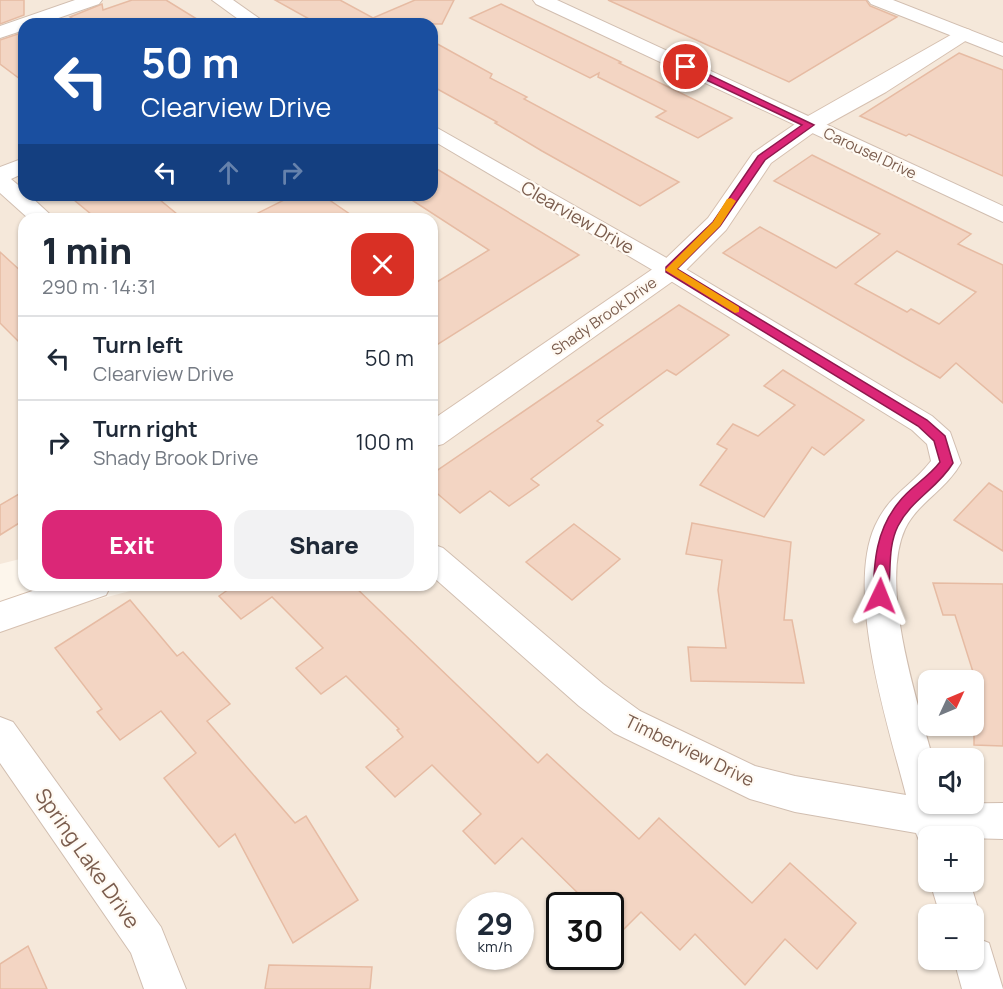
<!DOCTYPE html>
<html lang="en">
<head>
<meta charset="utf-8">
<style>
  :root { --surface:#fff; --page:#f2f2f3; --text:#1f2937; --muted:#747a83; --line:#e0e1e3; --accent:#db2777 }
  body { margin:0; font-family:Manrope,sans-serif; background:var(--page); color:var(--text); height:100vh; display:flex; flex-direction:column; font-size:22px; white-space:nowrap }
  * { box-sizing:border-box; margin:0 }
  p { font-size:20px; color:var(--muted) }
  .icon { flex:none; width:33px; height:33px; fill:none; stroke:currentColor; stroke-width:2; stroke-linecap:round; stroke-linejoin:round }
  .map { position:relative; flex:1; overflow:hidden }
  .side { position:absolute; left:18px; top:213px; width:420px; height:378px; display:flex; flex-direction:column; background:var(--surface); border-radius:18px; box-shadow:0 2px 4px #0004 }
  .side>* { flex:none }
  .guide { position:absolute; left:18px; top:18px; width:420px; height:183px; border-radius:18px; box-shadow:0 2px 4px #0004; background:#1a4fa0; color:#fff; overflow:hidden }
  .needle { width:39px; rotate:46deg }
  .controls { position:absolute; left:918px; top:670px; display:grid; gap:12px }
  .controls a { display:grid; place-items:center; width:66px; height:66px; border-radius:12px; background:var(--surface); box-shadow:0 2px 4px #0004; font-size:30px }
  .speed { position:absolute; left:456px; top:892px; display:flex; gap:12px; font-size:30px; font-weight:700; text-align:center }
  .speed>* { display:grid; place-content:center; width:78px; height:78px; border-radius:50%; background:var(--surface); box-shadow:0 2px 4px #0004; line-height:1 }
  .speed small { font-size:15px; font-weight:400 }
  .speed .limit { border:3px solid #111; border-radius:9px; background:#fff; color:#111 }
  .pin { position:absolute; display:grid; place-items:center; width:51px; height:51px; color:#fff; margin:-26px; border:3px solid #fff; border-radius:50%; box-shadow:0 2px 6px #0007 }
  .me { position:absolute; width:66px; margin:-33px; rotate:2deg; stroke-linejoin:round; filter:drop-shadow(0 0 4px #0008) }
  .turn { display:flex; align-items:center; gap:21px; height:126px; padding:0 24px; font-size:27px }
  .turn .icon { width:78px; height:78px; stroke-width:2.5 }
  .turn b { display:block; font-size:42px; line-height:51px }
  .lanes { display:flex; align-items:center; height:57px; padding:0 24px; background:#0003; justify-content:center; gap:30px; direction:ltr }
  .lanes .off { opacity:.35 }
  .round { display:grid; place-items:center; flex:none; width:63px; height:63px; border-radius:18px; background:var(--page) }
  .summary { display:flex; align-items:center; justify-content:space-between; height:102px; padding:0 24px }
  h1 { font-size:36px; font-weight:800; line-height:45px }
  .cta { display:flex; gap:12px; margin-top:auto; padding:12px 24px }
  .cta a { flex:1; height:69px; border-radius:18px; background:var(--accent); color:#fff; font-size:24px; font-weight:800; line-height:69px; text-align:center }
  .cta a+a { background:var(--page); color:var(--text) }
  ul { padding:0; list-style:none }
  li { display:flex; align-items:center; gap:18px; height:84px; padding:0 24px; border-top:2px solid var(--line) }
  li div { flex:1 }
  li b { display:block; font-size:22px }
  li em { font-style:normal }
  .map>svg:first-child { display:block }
</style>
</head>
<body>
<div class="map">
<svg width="1003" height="989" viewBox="0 0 1003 989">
  <rect width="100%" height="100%" fill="#fdf6ec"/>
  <!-- residential -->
  <path fill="#f5e8da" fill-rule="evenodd" d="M 0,0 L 1003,0 L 1003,989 L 0,989 L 0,625 L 153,585 L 432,585 L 432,219 L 24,219 L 24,558 L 0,564 ZM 24,24 L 432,24 L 432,195 L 24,195 ZM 928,681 L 974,681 L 974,726 L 928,726 ZM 928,759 L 974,759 L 974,804 L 928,804 ZM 928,837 L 974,837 L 974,882 L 928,882 ZM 470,906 L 520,906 L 520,957 L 470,957 ZM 560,906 L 610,906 L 610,957 L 560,957 ZM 928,915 L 974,915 L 974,960 L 928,960 Z"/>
  <!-- building -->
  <g fill="#f3d5c3" stroke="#e6bba3" stroke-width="1.5" fill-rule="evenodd">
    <polygon points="0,0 24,0 24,15 0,24"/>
    <polygon points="132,0 166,0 205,24 74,24 75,20 70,17 102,4 103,10"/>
    <polygon points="275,0 340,0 373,18 415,0 454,0 442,24 318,24"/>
    <polygon points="608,0 866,0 870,6 897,17 789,82"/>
    <polygon points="501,4 621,62 619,63 732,118 698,138 656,117 666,111 598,77 599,73 590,78 470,18"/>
    <polygon points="24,32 24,82 0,64 0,40"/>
    <polygon points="432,41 492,74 490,78 527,97 524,99 679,182 640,206 542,151 495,123 497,122 432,86"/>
    <polygon points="959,53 1003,70 1003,176 909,134 906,136 860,116"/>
    <path d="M 812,155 L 971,234 L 958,244 L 1003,265 L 1003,403 L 956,363 L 940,378 L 723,253 L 760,227 L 836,268 L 880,234 L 774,181 ZM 897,251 L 976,292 L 939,324 L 911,309 L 907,312 L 855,284 Z"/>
    <polygon points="432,166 579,255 432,348 432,285 489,250 404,195 432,195"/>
    <polygon points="68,195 154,195 183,219 97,219"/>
    <polygon points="294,195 322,195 357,219 246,219"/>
    <polygon points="0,252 24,274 24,347 0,323"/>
    <polygon points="679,305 729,335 676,375 667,370 597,421 603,425 531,479 539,485 509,506 490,491 460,513 432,489 432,474"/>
    <polygon points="783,370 864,420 824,455 812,447 764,517 700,485 727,449 717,444 733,424 758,436 795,405 764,386"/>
    <polygon points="989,483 1003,492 1003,551 954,520"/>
    <polygon points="24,491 24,520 0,535 0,505"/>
    <polygon points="692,523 791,542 784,620 792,620 804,683 691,681 688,647 726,648 718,590 722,560 686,554"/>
    <polygon points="574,524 620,559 572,600 526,562"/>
    <polygon points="933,583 1003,584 1003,746 974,745 974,675 955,615 943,615"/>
    <polygon points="235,585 353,585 538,763 547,754 639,839 659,818 752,903 790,863 856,923 817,969 785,939 745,985 695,934 680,950 641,912 610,943 610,906 591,906 522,838 495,864 463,831 481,814 432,765 395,797 366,767 403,737 397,730 399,729 346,676 321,694 296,668 323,648 272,597 241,619 219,596"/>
    <polygon points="130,600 177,656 183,652 230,704 207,721 295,823 306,816 358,900 293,943 235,834 219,847 164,778 196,753 161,711 120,740 97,712 102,709 55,648"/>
    <polygon points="28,946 47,989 0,989 0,964"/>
    <polygon points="269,965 372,967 370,989 265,989"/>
  </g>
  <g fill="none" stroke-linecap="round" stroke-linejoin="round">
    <!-- street casing -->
    <g stroke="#d1beb0" stroke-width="2">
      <g id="street">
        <polygon points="75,0 102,0 99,4 41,24 24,24 24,30 0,38 0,26"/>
        <polygon points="212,0 233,0 267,24 245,24"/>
        <polygon points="533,0 557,0 1003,206 1003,222 536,4"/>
        <polygon points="868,0 893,0 1003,43 1003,56 871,4"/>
        <path d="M 432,125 L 679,265 L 932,416 L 950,432 L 961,463 C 946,490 917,503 905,529 C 879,586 917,700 933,759 L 928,759 L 928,804 L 1003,803 L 1003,839 L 928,837 L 928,853 L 923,850 L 916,833 L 795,812 L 750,799 L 614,733 L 579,706 L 432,576 L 432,544 L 443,548 L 603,684 L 640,711 L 755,766 L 795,776 L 906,795 C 888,725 845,593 875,526 C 890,493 911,487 931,461 L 927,444 L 912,430 L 661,275 L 432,140 Z"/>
        <polygon points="24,158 24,173 11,179 24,190 24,195 29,195 55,219 29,219 0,193 0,167"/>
        <polygon points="0,717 13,722 161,927 186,989 144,989 131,953 0,763"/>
        <polygon points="930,882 970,882 980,915 974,929 974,915 940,915"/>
        <polygon points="974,937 989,943 1003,989 962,989 954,960 974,960"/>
      </g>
    </g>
    <!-- secondary casing -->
    <g stroke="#d6c0b0" stroke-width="2">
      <g id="secondary">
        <polygon points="963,28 970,30 973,34 970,38 886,92 817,130 771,163 726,230 680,276 443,444 432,447 432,420 660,264 708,218 753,153 801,120"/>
        <polygon points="50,585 111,585 106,595 0,632 0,602"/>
      </g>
    </g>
    <!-- street -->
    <use href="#street" fill="#fff" fill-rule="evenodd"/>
    <!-- secondary -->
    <use href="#secondary" fill="#fff" fill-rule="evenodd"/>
  </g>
  <!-- route -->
  <path fill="#db2777" stroke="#8e194d" stroke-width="1.5" d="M 683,65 L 689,65 L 814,125 L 765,160 L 720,226 L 677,269 L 927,420 L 945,436 L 953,463 C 938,488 911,500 898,526 C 885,552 894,583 885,600 L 880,602 L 873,596 C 874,561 876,530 899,502 C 910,487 928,478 940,462 L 934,441 L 918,426 L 666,272 L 666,267 L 713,222 L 758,156 L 802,125 L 683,69 Z"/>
  <!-- slow -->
  <polygon fill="#f59e0b" points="731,198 736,201 720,226 677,269 739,307 739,312 735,313 665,270 713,222 727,199"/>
  <g text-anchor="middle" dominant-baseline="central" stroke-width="4.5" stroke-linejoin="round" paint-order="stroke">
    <!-- far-street labels -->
    <g font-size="15" fill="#7a5c4d" stroke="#fffaf3">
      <text transform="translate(870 153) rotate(25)">Carousel Drive</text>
      <text transform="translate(604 316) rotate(-35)">Shady Brook Drive</text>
    </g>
    <!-- street labels -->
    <g font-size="18" fill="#7a5c4d" stroke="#fffaf3">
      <text transform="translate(578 217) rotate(30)">Clearview Drive</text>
      <text transform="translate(690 750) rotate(26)">Timberview Drive</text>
    </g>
    <!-- near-street labels -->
    <g font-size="21" fill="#7a5c4d" stroke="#fffaf3">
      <text transform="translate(88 858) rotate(55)">Spring Lake Drive</text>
    </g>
  </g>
</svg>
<div class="controls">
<a><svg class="needle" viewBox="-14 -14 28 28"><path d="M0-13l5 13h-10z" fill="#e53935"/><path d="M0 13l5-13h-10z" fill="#747a83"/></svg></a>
<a><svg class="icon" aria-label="sound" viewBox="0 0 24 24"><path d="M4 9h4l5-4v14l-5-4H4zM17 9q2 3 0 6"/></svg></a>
<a>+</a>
<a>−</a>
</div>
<div class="speed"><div>29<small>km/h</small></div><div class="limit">30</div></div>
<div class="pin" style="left:686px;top:67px;background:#d93025"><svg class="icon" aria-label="arrive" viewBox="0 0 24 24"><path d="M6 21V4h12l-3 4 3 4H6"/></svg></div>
<svg class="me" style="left:880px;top:596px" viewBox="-20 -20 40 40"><path d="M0-17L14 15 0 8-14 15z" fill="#db2777" stroke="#fff" stroke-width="4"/></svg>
<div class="guide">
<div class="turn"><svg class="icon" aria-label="left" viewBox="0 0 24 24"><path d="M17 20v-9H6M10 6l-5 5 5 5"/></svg><div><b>50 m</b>Clearview Drive</div></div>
<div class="lanes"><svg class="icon" aria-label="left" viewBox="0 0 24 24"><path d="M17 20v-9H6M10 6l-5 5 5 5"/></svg><svg class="icon off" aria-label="ahead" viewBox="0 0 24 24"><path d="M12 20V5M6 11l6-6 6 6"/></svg><svg class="icon off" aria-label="right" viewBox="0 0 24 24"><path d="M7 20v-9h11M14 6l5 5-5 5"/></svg></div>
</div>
<section class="side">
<div class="summary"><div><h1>1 min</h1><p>290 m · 14:31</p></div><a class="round" style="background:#d93025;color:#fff"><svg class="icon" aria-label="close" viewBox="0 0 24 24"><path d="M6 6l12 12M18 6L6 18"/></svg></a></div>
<ul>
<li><svg class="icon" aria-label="left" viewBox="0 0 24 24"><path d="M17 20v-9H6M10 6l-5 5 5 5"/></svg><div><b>Turn left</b><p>Clearview Drive</p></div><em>50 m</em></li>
<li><svg class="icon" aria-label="right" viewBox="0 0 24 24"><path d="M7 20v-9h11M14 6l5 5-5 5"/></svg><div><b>Turn right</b><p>Shady Brook Drive</p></div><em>100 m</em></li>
</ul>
<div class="cta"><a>Exit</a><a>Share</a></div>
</section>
</div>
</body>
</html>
